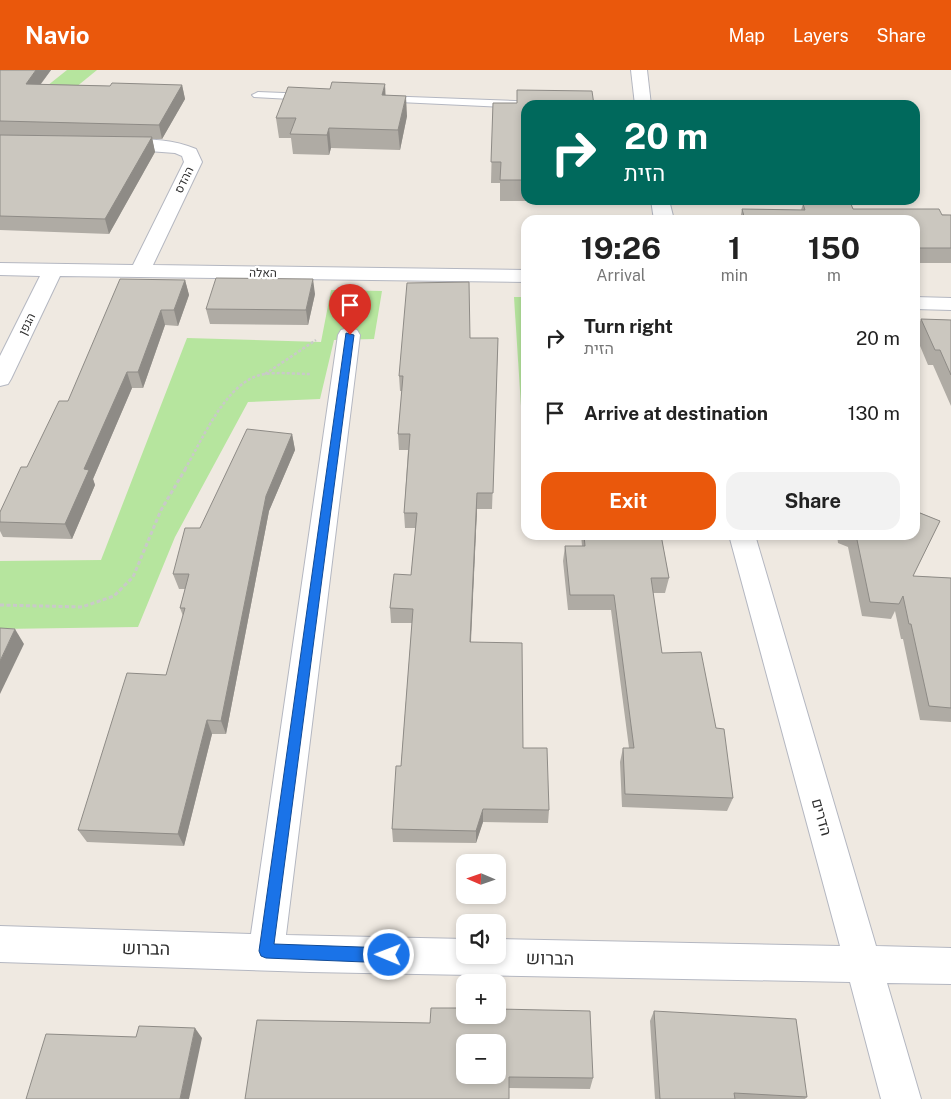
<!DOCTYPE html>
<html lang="en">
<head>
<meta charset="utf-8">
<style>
  :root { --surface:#fff; --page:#f2f2f2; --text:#222; --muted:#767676; --accent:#ea580c }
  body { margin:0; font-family:"Public Sans",Heebo,sans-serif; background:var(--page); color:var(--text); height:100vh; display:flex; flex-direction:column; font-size:19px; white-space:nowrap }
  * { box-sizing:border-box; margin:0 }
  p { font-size:16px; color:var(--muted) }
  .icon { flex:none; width:28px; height:28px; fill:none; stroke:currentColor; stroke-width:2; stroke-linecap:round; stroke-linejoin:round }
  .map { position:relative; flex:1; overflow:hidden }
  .details { position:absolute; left:521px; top:145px; width:399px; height:325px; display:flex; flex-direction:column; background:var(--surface); border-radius:15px; box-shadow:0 2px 8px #0003 }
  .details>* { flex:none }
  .top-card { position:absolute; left:521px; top:30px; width:399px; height:105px; border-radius:15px; box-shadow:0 2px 8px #0003; background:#00695c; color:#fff; overflow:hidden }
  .needle { width:32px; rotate:272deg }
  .buttons { position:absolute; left:456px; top:784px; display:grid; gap:10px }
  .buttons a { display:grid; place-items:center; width:50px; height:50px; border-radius:10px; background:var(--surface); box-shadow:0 2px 8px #0003; font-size:25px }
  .pin { position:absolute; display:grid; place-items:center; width:42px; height:42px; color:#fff; margin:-51px -21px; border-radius:50% 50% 50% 0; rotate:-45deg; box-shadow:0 0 5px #0007 }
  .pin .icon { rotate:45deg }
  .me { position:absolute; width:55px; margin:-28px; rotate:271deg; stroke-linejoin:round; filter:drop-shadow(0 0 4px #0008) }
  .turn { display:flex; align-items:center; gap:18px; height:105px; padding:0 20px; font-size:22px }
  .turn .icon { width:65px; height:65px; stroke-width:2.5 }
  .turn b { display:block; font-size:35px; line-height:42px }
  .eta { display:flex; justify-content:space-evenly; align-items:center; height:85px; text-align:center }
  .eta b { font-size:30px; font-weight:700; line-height:35px }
  .action { display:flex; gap:10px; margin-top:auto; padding:10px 20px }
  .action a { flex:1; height:58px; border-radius:15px; background:var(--accent); color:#fff; font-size:20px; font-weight:700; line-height:58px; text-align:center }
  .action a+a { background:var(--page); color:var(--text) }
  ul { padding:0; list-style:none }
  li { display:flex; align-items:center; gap:15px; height:75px; padding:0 20px }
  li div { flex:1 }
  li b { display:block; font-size:19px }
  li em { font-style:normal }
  header { display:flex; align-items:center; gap:30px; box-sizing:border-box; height:70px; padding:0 25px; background:var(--accent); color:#fff }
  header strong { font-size:24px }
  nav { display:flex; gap:28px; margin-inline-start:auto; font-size:18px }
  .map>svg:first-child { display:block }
</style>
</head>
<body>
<header>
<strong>Navio</strong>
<nav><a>Map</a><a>Layers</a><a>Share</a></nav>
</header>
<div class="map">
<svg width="951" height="1029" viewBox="0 0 951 1029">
  <rect width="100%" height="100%" fill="#efe9e1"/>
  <!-- green -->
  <g fill="#b6e59e">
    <polygon points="67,0 97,0 70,22 42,20"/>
    <polygon points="331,220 382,221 374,269 334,270 320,329 248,332 175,467 138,557 0,559 0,491 101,490 187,268 321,272"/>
    <polygon points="514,227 526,227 526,399 525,399"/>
  </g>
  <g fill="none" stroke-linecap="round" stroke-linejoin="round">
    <!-- lane casing -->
    <g stroke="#b4b7c1" stroke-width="2">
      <g id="lane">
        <polygon points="258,22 309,24 315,27 309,30 254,27 252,25"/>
        <polygon points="382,26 541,32 547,35 526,35 526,38 378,31 378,27"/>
      </g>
    </g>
    <!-- street casing -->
    <g stroke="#b4b7c1" stroke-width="2">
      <g id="street">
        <path d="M 115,69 C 142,69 171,68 196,79 L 202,92 L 153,195 L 526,200 L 526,212 L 60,206 L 11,309 L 8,314 L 0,316 L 0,286 L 40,206 L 0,205 L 0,193 L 133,195 L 184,92 L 182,86 L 175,83 L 109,78 L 106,74 L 109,70 Z"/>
        <polygon points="915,227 951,228 951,240 915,239"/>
        <polygon points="349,258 357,260 360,265 286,865 465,869 465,885 498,885 498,869 840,876 729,465 755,465 876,876 951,878 951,914 887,913 921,1029 881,1029 850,912 310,902 0,892 0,856 251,864 338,265 341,260"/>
      </g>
    </g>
    <!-- secondary casing -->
    <g stroke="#b4b7c1" stroke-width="2">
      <g id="secondary">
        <polygon points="631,0 647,0 651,35 635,35"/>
        <polygon points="651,130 669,130 674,150 654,150"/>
      </g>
    </g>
    <!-- path-far1 -->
    <g stroke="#c9c9c9" stroke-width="2.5" stroke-dasharray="3 2" stroke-linecap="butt">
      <polyline points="265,304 316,270"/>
      <path d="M 185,399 C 203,369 227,309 265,304 C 279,302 296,304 311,304"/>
    </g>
    <!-- path -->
    <polyline stroke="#c9c9c9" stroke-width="3" stroke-dasharray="4 2.5" stroke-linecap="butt" points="0,535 82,537 114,526 133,507 161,440 186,398"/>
    <!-- lane -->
    <use href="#lane" fill="#fff" fill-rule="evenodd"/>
    <!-- street -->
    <use href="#street" fill="#fff" fill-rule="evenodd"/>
    <!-- secondary -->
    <use href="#secondary" fill="#fff" fill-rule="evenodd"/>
  </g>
  <!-- wall -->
  <g fill="#afaba4">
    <polygon points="0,0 51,0 41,14 110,16 182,15 185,29 162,69 152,69 155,82 109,164 0,160"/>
    <polygon points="386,25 407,46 400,80 331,78 329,85 293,84 291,68 279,68 276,48"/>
    <polygon points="493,33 526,35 526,130 567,130 567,131 500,131 500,113 491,113"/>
    <polygon points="803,134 853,139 951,145 951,193 915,193 915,150 740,150 742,139 801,140"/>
    <polygon points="185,210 189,225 178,256 165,255 143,318 132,318 93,409 95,415 72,469 3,467 0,461 0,442 27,397"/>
    <polygon points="315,224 308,255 210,254 206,239"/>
    <polygon points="921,249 951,250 951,336 933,295 928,295 915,264"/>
    <polygon points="470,268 498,268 492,439 477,439 471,572 523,678 549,740 548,753 483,752 476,773 393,772 392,759 401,696 412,553 391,553 390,538 411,505 416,458 405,458 404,443 408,380 399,380 398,364 402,321 400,321 399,306"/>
    <polygon points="292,364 295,380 269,441 226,664 212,664 184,776 87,772 78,760 166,605 183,546 180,538 185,519 179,519 173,504 200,458"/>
    <polygon points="915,421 919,434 916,441 940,451 913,506 951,508 951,652 920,650 903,569 901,569 895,541 891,549 862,546 848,477 838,473 837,465 915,465"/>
    <polygon points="581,465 661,465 669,508 665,523 653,523 662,583 716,658 733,728 727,741 622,737 620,692 623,678 629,678 611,540 568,540 563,491 565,476 582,476"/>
    <polygon points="654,941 807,1027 805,1029 655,1029 650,951"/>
    <polygon points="257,950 593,1008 590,1019 509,1018"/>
  </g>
  <!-- shaded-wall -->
  <g fill="#8e8b86">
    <polygon points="36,0 51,0 30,28 26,14"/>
    <polygon points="385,14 386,34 382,25"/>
    <polygon points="182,15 185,29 162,69 159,55"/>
    <polygon points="406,26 407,46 400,80 398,60"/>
    <polygon points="329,58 331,78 329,85 327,65"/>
    <polygon points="152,67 155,82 109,164 105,149"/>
    <polygon points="313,209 315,224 308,255 306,240"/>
    <polygon points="185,210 189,225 178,256 174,240"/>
    <polygon points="161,240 165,255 143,318 138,302"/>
    <polygon points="127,302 132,318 93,409 95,415 72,469 65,454 84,399"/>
    <polygon points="292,364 295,380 269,441 226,664 221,651 266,426"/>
    <polygon points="477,423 477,439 470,586 470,572"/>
    <polygon points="15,559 24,574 0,624 0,591"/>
    <polygon points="207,650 212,664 184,776 178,764"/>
    <polygon points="483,739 483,752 476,773 476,761"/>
    <polygon points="195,958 202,968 189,1029 180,1029"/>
  </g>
  <!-- building -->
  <g fill="#cbc7bf" stroke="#8e8b86" fill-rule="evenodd">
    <polygon points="0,0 36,0 26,14 110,16 112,13 182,15 159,55 0,51"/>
    <polygon points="332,12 385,14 382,25 406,26 398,60 329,58 327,65 290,64 296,48 276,48 288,17 330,19"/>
    <polygon points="517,20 592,21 594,35 526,35 526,110 500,110 501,92 491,92 493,33 517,33"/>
    <polygon points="0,65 152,67 105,149 0,146"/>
    <polygon points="803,134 851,134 853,139 939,139 942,145 951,145 951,178 915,178 915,150 745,150 742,139 805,140"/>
    <polygon points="216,208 313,209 306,240 206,239"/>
    <polygon points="120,209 185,210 174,240 161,240 138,302 127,302 84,399 89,400 65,454 0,452 0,442 21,397 27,397 59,331 68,331"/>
    <polygon points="469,212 470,268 498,268 493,423 477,423 470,572 522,573 523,678 547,678 549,740 483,739 476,761 392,759 396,696 401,696 413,539 390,538 394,504 411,505 417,443 404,443 410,364 398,364 403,306 399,306 407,213"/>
    <polygon points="921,249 951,250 951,305 940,280 935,280"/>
    <polygon points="247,359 292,364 266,426 221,651 207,650 178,764 78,760 127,603 166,605 185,538 180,538 189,504 173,504 185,458 200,458"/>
    <polygon points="915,421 919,434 915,441 940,451 913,506 951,508 951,638 929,636 911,554 909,554 903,526 899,534 870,532 856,465 915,465"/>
    <polygon points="584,465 661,465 669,508 651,508 662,583 701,582 716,658 724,659 733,728 625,724 623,678 634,678 614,525 570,525 565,476 585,476"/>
    <polygon points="0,558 15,559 0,591"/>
    <path d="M 431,938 L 465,938 L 465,945 L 498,945 L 498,939 L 590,941 L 593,1008 L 509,1007 L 509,1029 L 245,1029 L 257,950 L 430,953 ZM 465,972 L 498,972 L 498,1005 L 465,1005 Z"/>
    <polygon points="654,941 796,949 807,1027 734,1023 735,1029 660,1029"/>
    <polygon points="139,956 195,958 180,1029 26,1029 46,964 136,967"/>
  </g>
  <!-- route -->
  <polygon fill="#1a73e8" stroke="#114b97" points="346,263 354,265 274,874 389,878 394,880 397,885 394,891 389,893 266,888 261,886 259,881"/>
  <g text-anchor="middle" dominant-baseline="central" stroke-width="4.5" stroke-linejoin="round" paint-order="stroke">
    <!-- far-street labels -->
    <g font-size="12" fill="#2e2e2e" stroke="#fff">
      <text transform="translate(184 110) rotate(-64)">ההדס</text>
      <text transform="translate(263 203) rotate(1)">האלה</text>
      <text transform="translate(27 254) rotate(-64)">הגפן</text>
    </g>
    <!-- street labels -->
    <g font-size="15" fill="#2e2e2e" stroke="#fff">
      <text transform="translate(822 747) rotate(74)">הדרים</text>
    </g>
    <!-- near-street labels -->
    <g font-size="18" fill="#2e2e2e" stroke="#fff">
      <text transform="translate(146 878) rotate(1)">הברוש</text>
      <text transform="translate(550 888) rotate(1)">הברוש</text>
    </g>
  </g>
</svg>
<div class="buttons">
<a><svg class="needle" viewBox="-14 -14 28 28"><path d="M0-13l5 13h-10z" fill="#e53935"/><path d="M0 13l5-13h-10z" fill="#767676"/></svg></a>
<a><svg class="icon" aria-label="sound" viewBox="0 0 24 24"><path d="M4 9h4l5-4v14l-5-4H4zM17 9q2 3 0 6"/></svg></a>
<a>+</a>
<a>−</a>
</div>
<div class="pin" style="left:350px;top:265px;background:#d93025"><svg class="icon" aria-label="arrive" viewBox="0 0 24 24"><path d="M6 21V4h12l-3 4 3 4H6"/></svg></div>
<svg class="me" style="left:389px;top:885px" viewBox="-20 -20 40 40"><circle r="17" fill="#1a73e8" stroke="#fff" stroke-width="3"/><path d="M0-11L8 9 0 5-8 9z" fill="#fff"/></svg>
<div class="top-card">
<div class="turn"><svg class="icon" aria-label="right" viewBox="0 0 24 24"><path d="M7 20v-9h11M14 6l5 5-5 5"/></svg><div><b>20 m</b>הזית</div></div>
</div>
<section class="details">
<div class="eta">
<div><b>19:26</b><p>Arrival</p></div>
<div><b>1</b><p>min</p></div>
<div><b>150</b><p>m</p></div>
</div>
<ul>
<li><svg class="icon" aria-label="right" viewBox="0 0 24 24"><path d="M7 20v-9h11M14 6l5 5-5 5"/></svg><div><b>Turn right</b><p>הזית</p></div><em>20 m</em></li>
<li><svg class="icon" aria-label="arrive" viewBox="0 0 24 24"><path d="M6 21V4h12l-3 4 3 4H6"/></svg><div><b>Arrive at destination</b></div><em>130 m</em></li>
</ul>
<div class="action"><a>Exit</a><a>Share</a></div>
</section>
</div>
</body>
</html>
